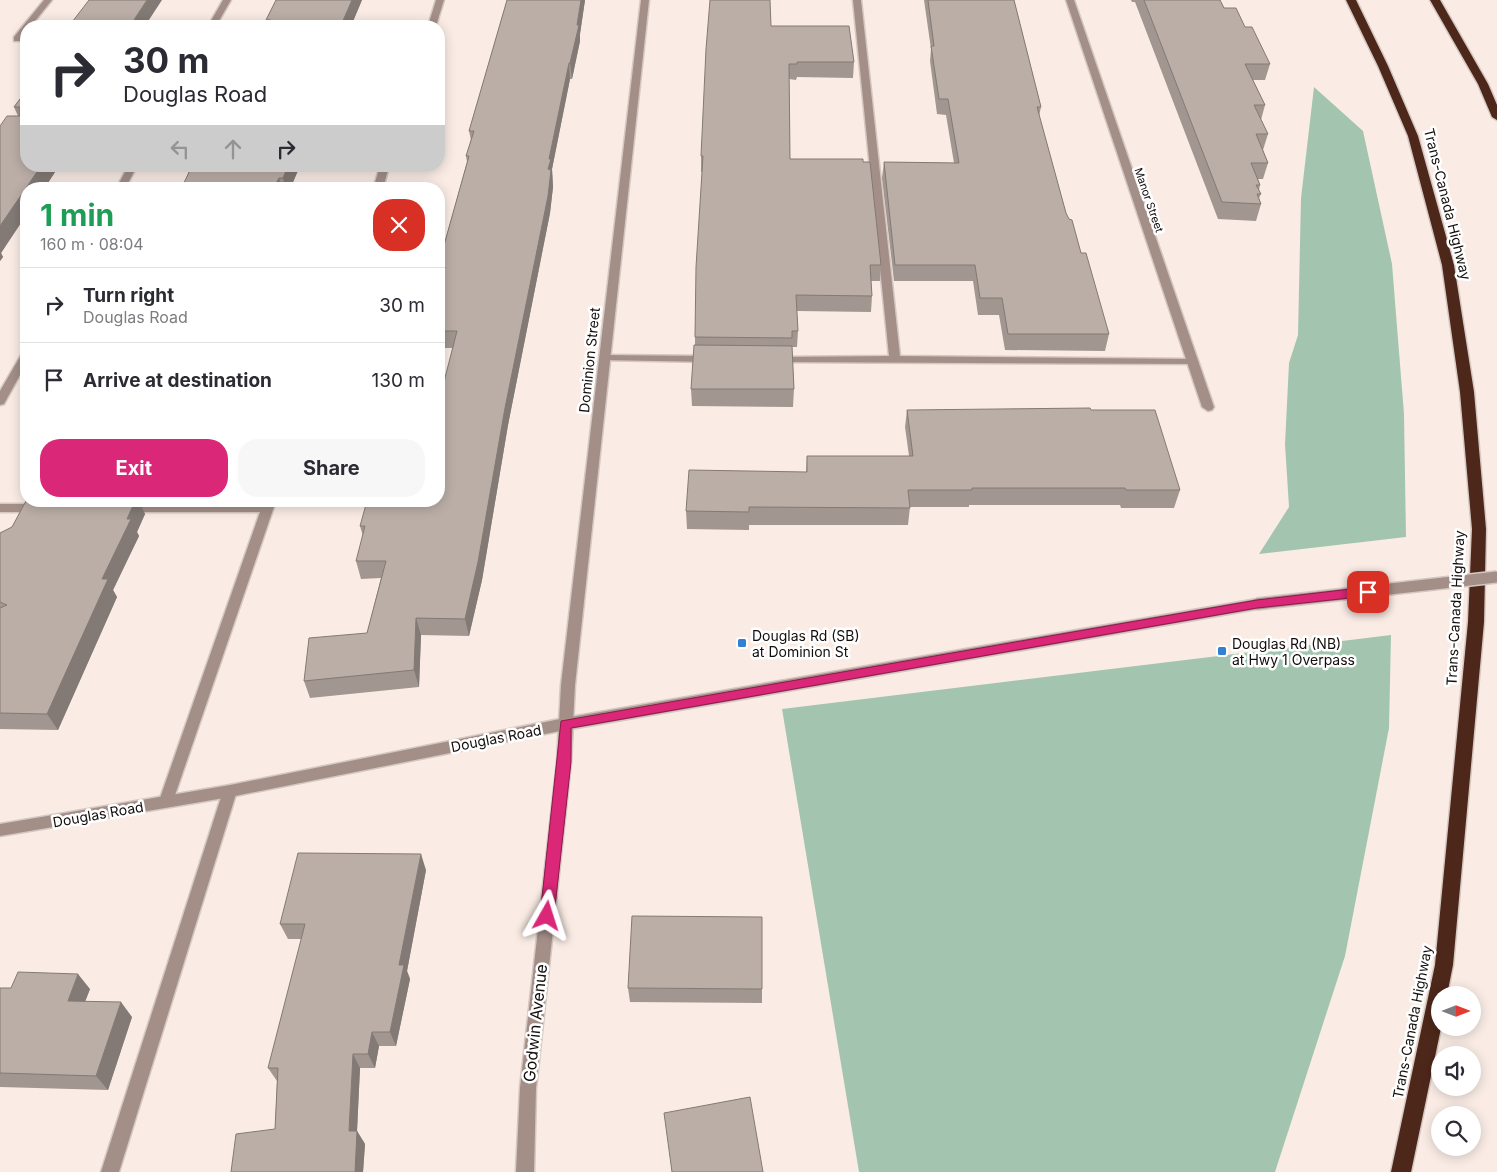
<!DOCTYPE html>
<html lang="en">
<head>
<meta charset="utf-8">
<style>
  :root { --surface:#fff; --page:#f7f7f7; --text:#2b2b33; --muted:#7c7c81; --line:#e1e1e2; --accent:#db2777 }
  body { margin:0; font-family:Inter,sans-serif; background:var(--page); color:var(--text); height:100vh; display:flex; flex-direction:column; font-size:19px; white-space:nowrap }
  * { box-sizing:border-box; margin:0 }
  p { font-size:16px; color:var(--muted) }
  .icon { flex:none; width:28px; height:28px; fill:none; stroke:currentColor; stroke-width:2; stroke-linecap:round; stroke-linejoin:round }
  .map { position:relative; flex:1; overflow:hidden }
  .drawer { position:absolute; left:20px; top:182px; width:425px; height:325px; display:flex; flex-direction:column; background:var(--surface); border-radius:20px; box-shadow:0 2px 12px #0003 }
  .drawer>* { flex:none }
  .banner { position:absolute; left:20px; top:20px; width:425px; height:152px; border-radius:20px; box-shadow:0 2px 12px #0003; background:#fff; color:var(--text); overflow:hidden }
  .needle { width:32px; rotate:90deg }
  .tools { position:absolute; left:1431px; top:986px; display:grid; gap:10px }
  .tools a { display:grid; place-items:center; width:50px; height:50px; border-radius:50%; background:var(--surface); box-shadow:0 2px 12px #0003; font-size:25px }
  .pin { position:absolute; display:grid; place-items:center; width:42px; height:42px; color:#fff; margin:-21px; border-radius:10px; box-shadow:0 2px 8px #0006 }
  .me { position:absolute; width:55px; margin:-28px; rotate:6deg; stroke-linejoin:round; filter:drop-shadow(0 0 4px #0008) }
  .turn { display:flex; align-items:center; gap:18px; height:105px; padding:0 20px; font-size:22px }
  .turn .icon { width:65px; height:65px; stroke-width:2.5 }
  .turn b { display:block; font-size:35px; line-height:42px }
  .lanes { display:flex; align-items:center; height:48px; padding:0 20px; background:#0003; justify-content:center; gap:25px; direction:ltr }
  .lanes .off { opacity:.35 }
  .round { display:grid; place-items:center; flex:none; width:52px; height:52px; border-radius:20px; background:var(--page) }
  .head { display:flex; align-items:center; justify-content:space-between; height:85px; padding:0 20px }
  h1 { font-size:30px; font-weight:700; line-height:38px; color:#1e9e55 }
  .action { display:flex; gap:10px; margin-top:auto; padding:10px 20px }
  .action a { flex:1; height:58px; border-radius:20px; background:var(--accent); color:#fff; font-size:20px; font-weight:700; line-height:58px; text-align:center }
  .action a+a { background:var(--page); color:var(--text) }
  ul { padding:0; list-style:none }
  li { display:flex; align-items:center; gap:15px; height:75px; padding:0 20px; border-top:1px solid var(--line) }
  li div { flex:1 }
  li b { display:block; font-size:19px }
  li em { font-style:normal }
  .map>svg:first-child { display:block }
</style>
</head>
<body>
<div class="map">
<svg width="1497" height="1172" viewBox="0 0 1497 1172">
  <rect width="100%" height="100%" fill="#faece5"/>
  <!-- green -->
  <g fill="#a3c5b0">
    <polygon points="1314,87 1363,131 1392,264 1404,414 1406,537 1259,554 1289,507 1285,444 1289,363 1298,335 1301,198"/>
    <polygon points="1391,635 1389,728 1345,956 1275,1172 859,1172 782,709"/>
  </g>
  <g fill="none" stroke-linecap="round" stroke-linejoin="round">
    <!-- service casing -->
    <g stroke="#d5c8c2" stroke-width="3">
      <g id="service">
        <polygon points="44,0 52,0 31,26 26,26 26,33 20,41 14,41 14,37"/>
        <polygon points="436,0 444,0 436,26 428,26"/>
        <polygon points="853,0 861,0 900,356 1191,359 1196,362 1195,364 774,362 773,360 774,358 778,357 889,356"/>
        <polygon points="380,166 389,166 383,189 373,189"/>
        <polygon points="605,355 710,356 715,359 710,362 601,360 600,358"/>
        <polygon points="264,501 276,501 173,801 171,805 166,807 161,805 159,801 260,512 125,512 119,508 125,504 263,504"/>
        <polygon points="0,504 38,504 44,508 38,512 0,512"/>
        <polygon points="230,785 235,787 237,791 119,1172 101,1172 223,791 225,787"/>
      </g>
    </g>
    <!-- minor casing -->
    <g stroke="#d5c8c2" stroke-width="3">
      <g id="minor">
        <polygon points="223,0 231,0 216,26 208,26"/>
        <polygon points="641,0 649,0 575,685 571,762 536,1088 534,1172 516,1172 520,1088 557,762 561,685"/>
        <polygon points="1066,0 1074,0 1214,407 1212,410 1208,411 1202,407"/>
        <polygon points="128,166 137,166 125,189 116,189"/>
        <polygon points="26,352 26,364 4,404 0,405 0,391 21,355"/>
      </g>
    </g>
    <!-- tertiary casing -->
    <g stroke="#d5c8c2" stroke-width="3">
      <polygon id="tertiary" points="1257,599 1261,601 1263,604 1261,607 1257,609 565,730 230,797 0,836 0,824 230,785 565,718"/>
    </g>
    <!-- motorway casing -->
    <g stroke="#d5c8c2" stroke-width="3">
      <g id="motorway">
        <polygon points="1346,0 1356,0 1388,66 1418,136 1454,265 1474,392 1486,529 1484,622 1453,965 1447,995 1440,995 1441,1028 1411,1172 1391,1172 1435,965 1468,622 1472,529 1460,392 1442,265 1408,136 1378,66"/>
        <polygon points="1430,0 1440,0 1488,84 1497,105 1497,120 1492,117 1478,84"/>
      </g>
    </g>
    <!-- service -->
    <use href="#service" fill="#a48f88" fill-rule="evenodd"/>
    <!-- minor -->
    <use href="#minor" fill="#a48f88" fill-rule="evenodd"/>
    <!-- tertiary -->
    <use href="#tertiary" fill="#a48f88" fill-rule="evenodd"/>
    <!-- motorway -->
    <use href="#motorway" fill="#4d271a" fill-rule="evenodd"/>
    <!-- tertiary-bridge casing -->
    <g stroke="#d5c8c2" stroke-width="14" stroke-linecap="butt">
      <polyline id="tertiary-bridge" points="1257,604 1497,577"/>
    </g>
    <!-- tertiary-bridge -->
    <use href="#tertiary-bridge" stroke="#a48f88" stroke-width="11"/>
  </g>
  <!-- wall -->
  <g fill="#a19690">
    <polygon points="276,0 362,0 351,26 267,26 266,20"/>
    <polygon points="507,0 585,0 580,34 580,41 572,79 570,79 552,169 553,187 550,213 508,425 482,580 469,636 421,635 419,687 310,698 304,681 367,633 381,578 361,579 356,561 363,536 360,526 439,501 453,348 439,348 439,288 441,281 439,273 439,263 467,162 466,156 471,140 469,131"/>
    <polygon points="924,0 1014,0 1041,107 1039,116 1066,213 1081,253 1109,334 1105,351 1005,350 999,315 978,315 973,281 894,281 882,178 884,162 954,163 946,115 937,114 930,61 931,49"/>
    <polygon points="1131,0 1220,0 1224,8 1245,27 1270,64 1265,80 1253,80 1265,105 1261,120 1268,134 1263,150 1268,163 1263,179 1258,179 1260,185 1259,190 1261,194 1259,198 1261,204 1256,221 1218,219 1135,2 1132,2"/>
    <polygon points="771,26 854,62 853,78 797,77 796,80 789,79 790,159 881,265 880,281 871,281 872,296 871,312 797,311 798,331 797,347 792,347 794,389 793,407 692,406 691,389 695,345 695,337 702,172 701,172 701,156"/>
    <polygon points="26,91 26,166 59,166 1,253 3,257 0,261 0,126 18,116 14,107"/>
    <polygon points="192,166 300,166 290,189 181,189"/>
    <polygon points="907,410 1091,410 1180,490 1174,508 1121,508 1120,505 969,505 969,507 910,507 908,525 749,525 749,530 687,529 686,511 806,472 807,456 909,456 905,427"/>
    <polygon points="26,501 150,501 150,502 139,502 145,514 137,532 139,536 113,590 117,597 58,730 0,729 0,533 12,527"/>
    <polygon points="426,870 407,971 410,979 396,1046 379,1046 375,1068 360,1068 357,1131 365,1144 363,1172 231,1172 275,1129 277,1081 268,1068 302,939 288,939 280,924"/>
    <polygon points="0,988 90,989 85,1001 132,1017 108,1090 0,1087"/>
    <polygon points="628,988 762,989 762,1003 630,1002"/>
  </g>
  <!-- shaded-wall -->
  <g fill="#837a75">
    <polygon points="147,0 162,0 145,26 130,26"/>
    <polygon points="352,0 362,0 351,26 343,26 342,23"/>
    <polygon points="581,0 585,0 580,34 580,41 572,79 570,63"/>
    <polygon points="569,63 570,79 552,169 553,187 550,213 508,425 482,580 469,636 465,619 505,408 548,169 549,159"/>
    <polygon points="41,166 59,166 44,189 26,189 26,215 1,253 3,257 0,261 0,226"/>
    <polygon points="288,166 300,166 290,189 286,189 283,178"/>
    <polygon points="279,178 282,189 273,189"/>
    <polygon points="135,501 139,501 145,514 137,532 139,536 113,590 117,597 58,730 47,714 102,579"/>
    <polygon points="416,618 421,635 419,687 414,670"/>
    <polygon points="421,854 426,870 407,971 410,979 396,1046 390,1032 399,965"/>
    <polygon points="78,974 90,989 80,1015 68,1001"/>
    <polygon points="121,1002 132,1017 108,1090 96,1076"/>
    <polygon points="372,1032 379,1046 375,1068 368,1054"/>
    <polygon points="353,1054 360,1068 357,1131 365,1144 363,1172 355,1172 349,1131"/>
  </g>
  <!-- building -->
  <g fill="#bbaea7" stroke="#837a75">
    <polygon points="89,0 147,0 130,26 69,26"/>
    <polygon points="276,0 352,0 342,23 351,23 349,26 268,26 271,20 266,20"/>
    <polygon points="507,0 581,0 577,25 579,25 570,63 569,63 549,159 551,159 548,169 551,170 548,196 505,408 478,562 465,619 416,618 414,670 304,681 309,638 367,633 386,561 356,561 365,526 360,526 367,501 439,501 439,401 457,331 439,331 439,288 445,267 439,267 439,263 469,156 466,156 474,131 469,131"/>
    <polygon points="710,0 770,0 771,26 849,26 854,62 797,62 797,64 789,64 790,159 863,159 863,162 870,162 881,265 870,265 872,296 796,295 798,331 792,331 792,338 695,337 696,267 703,156 701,156 706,49"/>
    <polygon points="928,0 1014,0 1041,107 1037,107 1066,213 1069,219 1072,220 1081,253 1086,253 1109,334 1008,334 1002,298 980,298 975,265 895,265 884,162 959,163 948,99 939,99 931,46 934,46"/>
    <polygon points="1144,0 1220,0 1224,8 1236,8 1245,27 1252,27 1270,64 1245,64 1265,105 1254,105 1268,134 1256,134 1268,163 1251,163 1260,185 1256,185 1261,194 1257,194 1261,204 1222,202"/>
    <polygon points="26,91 26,166 41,166 0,226 0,126 7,116 20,116 20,107 14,107"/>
    <polygon points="192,166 288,166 283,178 279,178 273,189 181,189"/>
    <polygon points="694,345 792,346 794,389 691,389"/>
    <polygon points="1090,408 1091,410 1155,410 1180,490 1126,490 1125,488 972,488 972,490 908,490 910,508 749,507 749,512 686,511 689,470 807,472 807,456 913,456 907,410"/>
    <polygon points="26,501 135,501 127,519 131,519 102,579 108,579 47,714 0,713 0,608 7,605 0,602 0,533 12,527"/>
    <polygon points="298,853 421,854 399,965 404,965 390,1032 372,1032 368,1054 353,1054 349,1131 357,1131 355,1172 231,1172 236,1134 275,1129 278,1068 268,1068 305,924 280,924"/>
    <polygon points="632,916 762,917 762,989 628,988"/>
    <polygon points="18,972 78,974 68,1001 121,1002 96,1076 0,1073 0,988 11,988"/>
    <polygon points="750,1097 763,1172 672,1172 664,1113"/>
  </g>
  <!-- route -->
  <polygon fill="#db2777" stroke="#8e194d" points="1368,587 1374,592 1368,596 1257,608 571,728 571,762 554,916 552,920 547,922 542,920 540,916 561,721 1257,600"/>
  <!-- markers -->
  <g fill="#3281d1" stroke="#fff" stroke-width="2">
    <rect x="737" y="638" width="10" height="10" rx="2.5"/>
    <rect x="1217" y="646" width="10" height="10" rx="2.5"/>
  </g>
  <g text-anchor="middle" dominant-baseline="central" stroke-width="5" stroke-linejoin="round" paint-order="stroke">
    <!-- far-street labels -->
    <g font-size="11" fill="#130e0c" stroke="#fff">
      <text transform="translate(1149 200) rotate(71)">Manor Street</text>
    </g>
    <!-- street labels -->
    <g font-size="14" fill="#130e0c" stroke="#fff">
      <text transform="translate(1448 204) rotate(76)">Trans-Canada Highway</text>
      <text transform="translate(589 360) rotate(-84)">Dominion Street</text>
      <text transform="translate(1455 608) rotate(-87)">Trans-Canada Highway</text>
      <text transform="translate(496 738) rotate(-11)">Douglas Road</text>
      <text transform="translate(98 814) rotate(-10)">Douglas Road</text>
      <text transform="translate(1412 1022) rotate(-79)">Trans-Canada Highway</text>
    </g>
    <!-- poi labels -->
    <g font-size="14" fill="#130e0c" stroke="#fff" text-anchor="start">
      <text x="752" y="635">Douglas Rd (SB)<tspan x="752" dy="16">at Dominion St</tspan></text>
      <text x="1232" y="643">Douglas Rd (NB)<tspan x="1232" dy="16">at Hwy 1 Overpass</tspan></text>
    </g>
    <!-- near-street labels -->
    <g font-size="16" fill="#130e0c" stroke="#fff">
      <text transform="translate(535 1023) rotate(-84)">Godwin Avenue</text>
    </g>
  </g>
</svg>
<div class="tools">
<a><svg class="needle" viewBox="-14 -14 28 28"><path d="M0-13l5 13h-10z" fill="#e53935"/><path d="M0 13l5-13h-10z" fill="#7c7c81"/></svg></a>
<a><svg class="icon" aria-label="sound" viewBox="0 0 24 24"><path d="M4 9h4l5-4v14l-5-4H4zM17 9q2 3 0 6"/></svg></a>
<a><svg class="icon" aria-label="search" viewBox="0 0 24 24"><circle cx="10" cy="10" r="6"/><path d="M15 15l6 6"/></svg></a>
</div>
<div class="pin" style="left:1368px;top:592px;background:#d93025"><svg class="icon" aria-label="arrive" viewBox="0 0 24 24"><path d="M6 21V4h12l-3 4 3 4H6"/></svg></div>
<svg class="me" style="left:547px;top:916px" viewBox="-20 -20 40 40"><path d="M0-17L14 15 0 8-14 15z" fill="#db2777" stroke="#fff" stroke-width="4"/></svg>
<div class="banner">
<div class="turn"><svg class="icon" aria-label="right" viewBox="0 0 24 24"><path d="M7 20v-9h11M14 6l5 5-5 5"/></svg><div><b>30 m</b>Douglas Road</div></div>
<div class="lanes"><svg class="icon off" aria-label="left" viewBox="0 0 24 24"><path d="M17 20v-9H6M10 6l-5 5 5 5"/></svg><svg class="icon off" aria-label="ahead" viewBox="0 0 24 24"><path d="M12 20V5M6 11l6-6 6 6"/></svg><svg class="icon" aria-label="right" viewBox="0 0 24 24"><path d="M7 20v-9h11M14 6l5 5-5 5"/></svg></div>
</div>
<section class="drawer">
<div class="head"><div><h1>1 min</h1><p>160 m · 08:04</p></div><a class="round" style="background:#d93025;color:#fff"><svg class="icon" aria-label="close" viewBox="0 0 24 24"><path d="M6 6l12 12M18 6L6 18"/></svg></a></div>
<ul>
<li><svg class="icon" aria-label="right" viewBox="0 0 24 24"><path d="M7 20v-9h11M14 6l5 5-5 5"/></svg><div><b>Turn right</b><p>Douglas Road</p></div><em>30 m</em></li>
<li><svg class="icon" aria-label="arrive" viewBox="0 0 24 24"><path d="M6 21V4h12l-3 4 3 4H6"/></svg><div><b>Arrive at destination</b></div><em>130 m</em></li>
</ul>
<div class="action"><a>Exit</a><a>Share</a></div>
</section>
</div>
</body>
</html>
